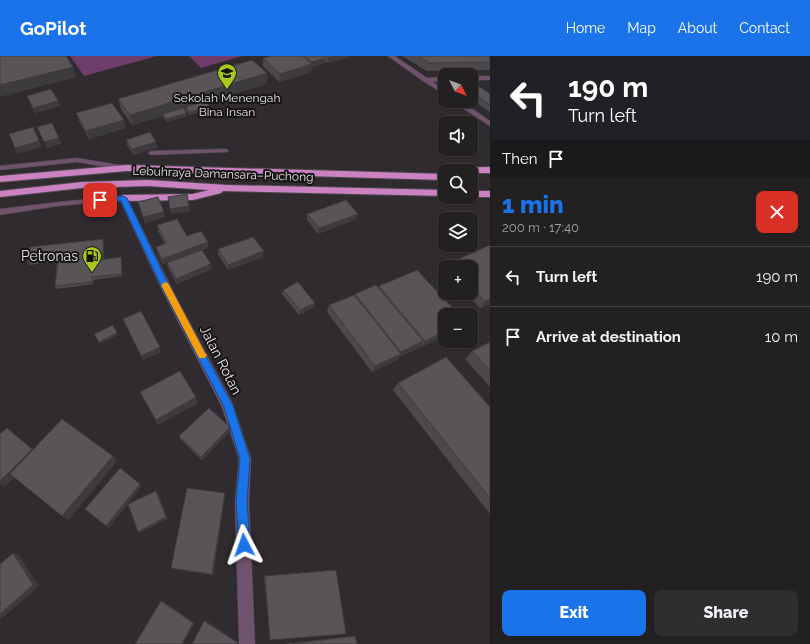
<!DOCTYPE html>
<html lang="en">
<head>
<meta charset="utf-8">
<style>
  :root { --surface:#232022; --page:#2f2d2f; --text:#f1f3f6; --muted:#a3a3a5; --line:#403e40; --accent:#1a73e8 }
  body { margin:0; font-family:Raleway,sans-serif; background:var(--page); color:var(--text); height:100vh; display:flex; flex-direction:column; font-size:15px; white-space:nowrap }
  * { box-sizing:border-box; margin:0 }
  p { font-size:13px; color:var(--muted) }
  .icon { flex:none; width:22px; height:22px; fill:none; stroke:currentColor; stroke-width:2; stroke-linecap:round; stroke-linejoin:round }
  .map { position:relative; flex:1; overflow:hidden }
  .details { display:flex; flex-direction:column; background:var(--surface); width:320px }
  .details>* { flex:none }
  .banner { background:#202124; color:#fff; overflow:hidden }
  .needle { width:26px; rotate:132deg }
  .fabs { position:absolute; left:438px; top:12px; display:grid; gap:8px }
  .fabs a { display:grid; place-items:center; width:40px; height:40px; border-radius:8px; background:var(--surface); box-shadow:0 1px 3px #0004,0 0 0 1px var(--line); font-size:20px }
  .pin { position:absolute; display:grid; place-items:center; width:34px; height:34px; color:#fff; margin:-17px; border-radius:8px; box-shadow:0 2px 6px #0006 }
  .me { position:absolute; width:44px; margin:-22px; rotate:356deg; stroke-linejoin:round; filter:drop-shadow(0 0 3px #0008) }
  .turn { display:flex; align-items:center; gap:14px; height:84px; padding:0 12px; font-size:18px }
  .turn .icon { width:52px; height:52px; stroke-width:2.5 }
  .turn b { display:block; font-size:28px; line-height:34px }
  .then { display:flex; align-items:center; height:38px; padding:0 12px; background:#0003; gap:8px; font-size:15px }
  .round { display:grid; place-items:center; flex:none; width:42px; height:42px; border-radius:8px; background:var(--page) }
  .headline { display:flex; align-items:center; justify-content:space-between; height:68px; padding:0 12px }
  h1 { font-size:24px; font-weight:800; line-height:30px; color:var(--accent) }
  .button { display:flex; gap:8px; margin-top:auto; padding:8px 12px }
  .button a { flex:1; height:46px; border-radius:8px; background:var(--accent); color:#fff; font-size:16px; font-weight:800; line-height:46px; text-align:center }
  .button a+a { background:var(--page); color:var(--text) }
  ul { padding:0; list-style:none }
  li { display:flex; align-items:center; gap:12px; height:60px; padding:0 12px; border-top:1px solid var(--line) }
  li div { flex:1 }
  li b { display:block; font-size:15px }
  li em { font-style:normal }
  header { display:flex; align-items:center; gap:24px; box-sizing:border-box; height:56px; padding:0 20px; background:var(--accent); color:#fff }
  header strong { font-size:19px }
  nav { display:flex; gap:22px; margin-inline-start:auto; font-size:14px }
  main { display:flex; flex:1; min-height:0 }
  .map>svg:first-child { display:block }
</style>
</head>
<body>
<header>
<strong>GoPilot</strong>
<nav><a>Home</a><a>Map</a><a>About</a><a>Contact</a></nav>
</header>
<main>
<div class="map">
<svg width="490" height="588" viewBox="0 0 490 588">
  <rect width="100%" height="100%" fill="#2f2b2e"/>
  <!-- green -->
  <g fill="#6e3d6a">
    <polygon points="70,0 157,0 84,20"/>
    <polygon points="189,0 242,0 201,12"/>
  </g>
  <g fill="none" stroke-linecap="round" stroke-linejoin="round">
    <!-- service casing -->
    <g stroke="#4c484b" stroke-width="1">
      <g id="service">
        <polygon points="226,93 228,94 228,96 151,99 148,97 151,95"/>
        <polygon points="77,102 125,110 128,112 125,114 77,106 0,114 0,110"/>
        <polygon points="123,140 127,142 126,144 58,150 0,159 0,153 58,146"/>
      </g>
    </g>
    <!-- minor casing -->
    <g stroke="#4c484b" stroke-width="1">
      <g id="minor">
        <polygon points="388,0 395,0 427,22 445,21 445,25 433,26 445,34 445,39 423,25"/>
        <rect x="471" y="20" width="19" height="4"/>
        <polygon points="452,45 461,45 490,65 490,70"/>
        <polygon points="123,139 127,142 173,235 232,346 251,403 249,446 255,588 239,588 235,446 239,403 222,351 163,236 119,142"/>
      </g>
    </g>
    <!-- motorway casing -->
    <g stroke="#4c484b" stroke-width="2">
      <g id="motorway">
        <polygon points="127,109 445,118 445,124 127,115 0,126 0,120"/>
        <polygon points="490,111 490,117 471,117 471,115 444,115 449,112"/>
        <polygon points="148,124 227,129 445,134 445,140 223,135 221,137 193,144 123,145 118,142 123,139 193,138 209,134 148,130 82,132 0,141 0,135 82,126"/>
        <polygon points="471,135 490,135 490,141 470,141"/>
      </g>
    </g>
    <!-- service -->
    <use href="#service" fill="#6f526c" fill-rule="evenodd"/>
    <!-- minor -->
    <use href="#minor" fill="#6f526c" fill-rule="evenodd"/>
    <!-- motorway -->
    <use href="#motorway" fill="#cb82c3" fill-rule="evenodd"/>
  </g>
  <!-- wall -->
  <g fill="#4d484c">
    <polygon points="271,0 349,0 349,1 327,7 325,5 324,7 312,11 311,16 279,26 263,10 263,2"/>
    <polygon points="402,0 490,0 490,14 427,15"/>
    <polygon points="267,17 267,28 206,46 210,52 190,59 186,54 186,53 184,53 187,57 187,60 167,66 163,61 163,60 132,69 121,53 118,43"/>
    <polygon points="471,25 490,38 490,56 471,43"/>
    <polygon points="27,40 60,50 35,57"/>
    <polygon points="76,57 126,72 89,83 79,65"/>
    <polygon points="126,84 158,91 134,99 127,89"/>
    <polygon points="138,146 165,161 145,167"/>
    <polygon points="307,158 358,158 356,163 318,178 307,164"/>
    <polygon points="157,169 187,180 208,192 202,194 212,213 177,228 168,212 167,207 200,195 163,208 157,196 156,191 165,188 158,175"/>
    <polygon points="104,186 104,203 121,201 122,204 122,220 93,224 93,228 57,233 55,230 57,205 30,209 28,206"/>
    <polygon points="490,189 490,248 480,252 465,237 471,237 471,211 446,211 448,208"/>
    <polygon points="218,193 263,201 228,214 218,198"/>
    <polygon points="379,230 445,259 445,280 421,291 420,290 419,292 399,301 397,304 372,316 327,256 329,249 355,240 355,238 378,232"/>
    <polygon points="283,234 315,247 314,251 299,259 282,238"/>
    <polygon points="490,286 490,331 465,303 472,295"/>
    <polygon points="398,327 490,351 490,458 393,334"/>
    <polygon points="140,336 198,347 158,369"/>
    <polygon points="231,374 202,404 180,383 179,380"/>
    <polygon points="225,440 213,519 173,513 171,512"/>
    <polygon points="265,520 270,584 264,521"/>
    <polygon points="352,580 355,580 357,588 283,588"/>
  </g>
  <!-- shaded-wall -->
  <g fill="#3e3b3e">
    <polygon points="334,0 349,0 349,1 327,7 328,2"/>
    <polygon points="325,2 324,7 312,11 311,16 279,26 280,18 311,8 312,6"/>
    <polygon points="73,11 76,21 0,41 0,29"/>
    <polygon points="267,17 267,28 187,52 186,51 186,53 164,60 163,58 163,60 132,69 130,59"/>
    <polygon points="58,45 60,50 35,57 33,52"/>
    <polygon points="210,50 210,52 190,59 190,56"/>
    <polygon points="187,57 187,60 167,66 166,63"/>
    <polygon points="124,64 126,72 89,83 86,75"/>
    <polygon points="33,71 42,91 17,98 15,92"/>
    <polygon points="59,82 61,88 47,92 44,86"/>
    <polygon points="156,86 158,91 134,99 132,93"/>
    <polygon points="189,150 190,155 171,158 170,153"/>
    <polygon points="164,156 165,161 145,167 143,161"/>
    <polygon points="358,158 356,163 318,178 319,172"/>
    <polygon points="103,183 104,186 104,204 103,201"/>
    <polygon points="208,186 208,192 163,208 162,203"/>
    <polygon points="264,195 263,201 228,214 228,209"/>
    <polygon points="211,208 212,213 177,228 176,223"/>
    <polygon points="490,243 490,248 480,252 485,245"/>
    <polygon points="315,247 314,251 299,259 300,254"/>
    <polygon points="445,275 445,280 421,291 425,285"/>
    <polygon points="117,277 118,279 100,288 99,286"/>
    <polygon points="423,285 419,292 399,301 397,304 372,316 375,310 400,298 401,296"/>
    <polygon points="160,291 161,296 143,304 141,300"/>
    <polygon points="196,341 198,347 158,369 156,364"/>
    <polygon points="230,371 231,374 202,404 201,401"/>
    <polygon points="7,372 38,398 5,431 0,428 0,425"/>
    <polygon points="113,400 117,405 69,464 62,460"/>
    <polygon points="140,428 142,430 109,472 106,470"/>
    <polygon points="156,435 158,437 168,463 140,477 138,476"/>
    <polygon points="225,437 225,440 213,519 212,518"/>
    <polygon points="13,497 19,499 39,530 0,564 0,558"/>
    <polygon points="161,545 163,545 195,567 183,588 182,588"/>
    <polygon points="205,564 238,586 238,587 204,565"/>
  </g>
  <!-- building -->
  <g fill="#595458" stroke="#3e3b3e">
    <polygon points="0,0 66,0 73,11 0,29"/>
    <polygon points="271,0 302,0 312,8 280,18 263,2"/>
    <polygon points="305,0 323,0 325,2 312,6"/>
    <polygon points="326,0 334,0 328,2"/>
    <polygon points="418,0 490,0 490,6 430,7"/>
    <polygon points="252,4 267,17 130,59 118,43"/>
    <polygon points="471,25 490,38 490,49 471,36"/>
    <polygon points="51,33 58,45 33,52 27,40"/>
    <polygon points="205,45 210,50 190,56 186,51"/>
    <polygon points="112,47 124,64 86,75 76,57"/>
    <polygon points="183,52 187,57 166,63 163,58"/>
    <polygon points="52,67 59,82 44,86 37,71"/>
    <polygon points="33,71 39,85 15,92 9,78"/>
    <polygon points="150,76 156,86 132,93 126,84"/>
    <polygon points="187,138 189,150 170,153 168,141"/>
    <polygon points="158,141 164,156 143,161 138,146"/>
    <polygon points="346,144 358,158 319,172 307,158"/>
    <polygon points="177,163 187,180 201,175 208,186 162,203 156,191 167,187 157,169"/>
    <polygon points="253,181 264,195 228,209 218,193"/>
    <polygon points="103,183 103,201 95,202 95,205 121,201 122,218 92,221 92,226 55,230 58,203 28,206 30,191"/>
    <polygon points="490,189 490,243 485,245 471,231 471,211 451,211 448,208"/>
    <polygon points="202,194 211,208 176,223 167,207"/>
    <polygon points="417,214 459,259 445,259 445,275 425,285 379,230"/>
    <polygon points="298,226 315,247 300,254 283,234"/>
    <polygon points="376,229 423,285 401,296 355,238"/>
    <polygon points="354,239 401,298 375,310 329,249"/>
    <polygon points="141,255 160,291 141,300 123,263"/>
    <polygon points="113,269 117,277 99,286 94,278"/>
    <polygon points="490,286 490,315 472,295"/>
    <polygon points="446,301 490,351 490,442 398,327"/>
    <polygon points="180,315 196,341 156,364 140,336"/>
    <polygon points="209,352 230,371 201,401 179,380"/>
    <polygon points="62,363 113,400 62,460 10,418"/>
    <polygon points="7,372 32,393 0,425 0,378"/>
    <polygon points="120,412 140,428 106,470 85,453"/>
    <polygon points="187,432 225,437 212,518 171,512"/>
    <polygon points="156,435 166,461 138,476 128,448"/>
    <polygon points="13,497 33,529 0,558 0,508"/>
    <polygon points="336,514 346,578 270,584 265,520"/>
    <polygon points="161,545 193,567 182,588 135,588"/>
    <polygon points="204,565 238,587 237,588 192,588"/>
    <polygon points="355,580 357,588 292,588"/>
  </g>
  <!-- route -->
  <polygon fill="#1a73e8" stroke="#114b97" points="123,140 127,142 172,236 233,350 250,403 247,446 250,489 249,493 244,495 240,493 239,489 236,446 240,403 224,351 164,236 121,145 100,146 97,144 100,141"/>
  <!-- slow -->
  <polygon fill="#f59e0b" points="165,226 168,227 205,297 207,299 205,302 199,302 161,229"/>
  <!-- icons -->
  <defs>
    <g id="school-pin" transform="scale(1)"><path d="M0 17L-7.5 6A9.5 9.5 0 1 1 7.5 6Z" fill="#a8c71c" stroke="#161416"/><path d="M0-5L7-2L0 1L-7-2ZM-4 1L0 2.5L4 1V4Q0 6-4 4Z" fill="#111"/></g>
    <g id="fuel-pin" transform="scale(1)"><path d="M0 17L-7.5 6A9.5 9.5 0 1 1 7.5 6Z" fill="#a8c71c" stroke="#161416"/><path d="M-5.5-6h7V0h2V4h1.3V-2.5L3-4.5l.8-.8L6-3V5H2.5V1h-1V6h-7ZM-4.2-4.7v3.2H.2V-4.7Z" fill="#111"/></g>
  </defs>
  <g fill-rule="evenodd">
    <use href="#school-pin" x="227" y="17"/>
    <use href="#fuel-pin" x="92" y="200"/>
  </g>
  <g text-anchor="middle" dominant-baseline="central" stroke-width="4" stroke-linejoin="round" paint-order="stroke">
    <!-- far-poi labels -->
    <g font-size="12" fill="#e3e0e2" stroke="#161416">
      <text x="227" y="42">Sekolah Menengah<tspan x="227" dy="14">Bina Insan</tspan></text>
    </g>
    <!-- far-street labels -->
    <g font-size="12" fill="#e3e0e2" stroke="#161416">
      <text transform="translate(223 118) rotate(2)">Lebuhraya Damansara–Puchong</text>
    </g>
    <!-- poi labels -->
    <g font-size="14" fill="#e3e0e2" stroke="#161416" text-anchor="end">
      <text x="78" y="200">Petronas</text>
    </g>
    <!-- street labels -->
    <g font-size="14" fill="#e3e0e2" stroke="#161416">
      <text transform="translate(221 304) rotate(63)">Jalan Rotan</text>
    </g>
  </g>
</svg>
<div class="fabs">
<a><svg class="needle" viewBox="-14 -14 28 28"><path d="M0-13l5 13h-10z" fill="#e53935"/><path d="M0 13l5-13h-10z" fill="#a3a3a5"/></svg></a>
<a><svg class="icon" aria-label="sound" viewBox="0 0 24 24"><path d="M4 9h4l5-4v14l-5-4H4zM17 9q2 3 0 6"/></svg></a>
<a><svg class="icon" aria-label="search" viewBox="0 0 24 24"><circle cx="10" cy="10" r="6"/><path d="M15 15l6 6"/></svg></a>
<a><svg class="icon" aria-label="layers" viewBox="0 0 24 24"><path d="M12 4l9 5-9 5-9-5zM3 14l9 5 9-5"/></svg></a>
<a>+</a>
<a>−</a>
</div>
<div class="pin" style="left:100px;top:144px;background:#d93025"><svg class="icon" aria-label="arrive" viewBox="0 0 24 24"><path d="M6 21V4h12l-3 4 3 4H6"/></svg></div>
<svg class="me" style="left:244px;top:489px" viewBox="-20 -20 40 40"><path d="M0-17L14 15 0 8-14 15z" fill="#1a73e8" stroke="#fff" stroke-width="4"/></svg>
</div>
<section class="details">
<div class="banner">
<div class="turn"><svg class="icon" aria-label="left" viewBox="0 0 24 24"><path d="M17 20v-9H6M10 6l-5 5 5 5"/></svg><div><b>190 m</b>Turn left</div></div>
<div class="then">Then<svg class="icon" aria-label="arrive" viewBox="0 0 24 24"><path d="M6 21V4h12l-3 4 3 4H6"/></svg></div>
</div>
<div class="headline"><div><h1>1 min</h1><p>200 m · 17:40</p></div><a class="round" style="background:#d93025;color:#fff"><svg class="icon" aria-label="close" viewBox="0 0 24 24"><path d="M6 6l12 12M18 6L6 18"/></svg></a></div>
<ul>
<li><svg class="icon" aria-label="left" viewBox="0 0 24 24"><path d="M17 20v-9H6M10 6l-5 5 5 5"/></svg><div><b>Turn left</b></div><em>190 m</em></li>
<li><svg class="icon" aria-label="arrive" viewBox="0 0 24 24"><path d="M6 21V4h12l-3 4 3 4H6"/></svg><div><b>Arrive at destination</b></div><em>10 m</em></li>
</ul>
<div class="button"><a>Exit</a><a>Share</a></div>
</section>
</main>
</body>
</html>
